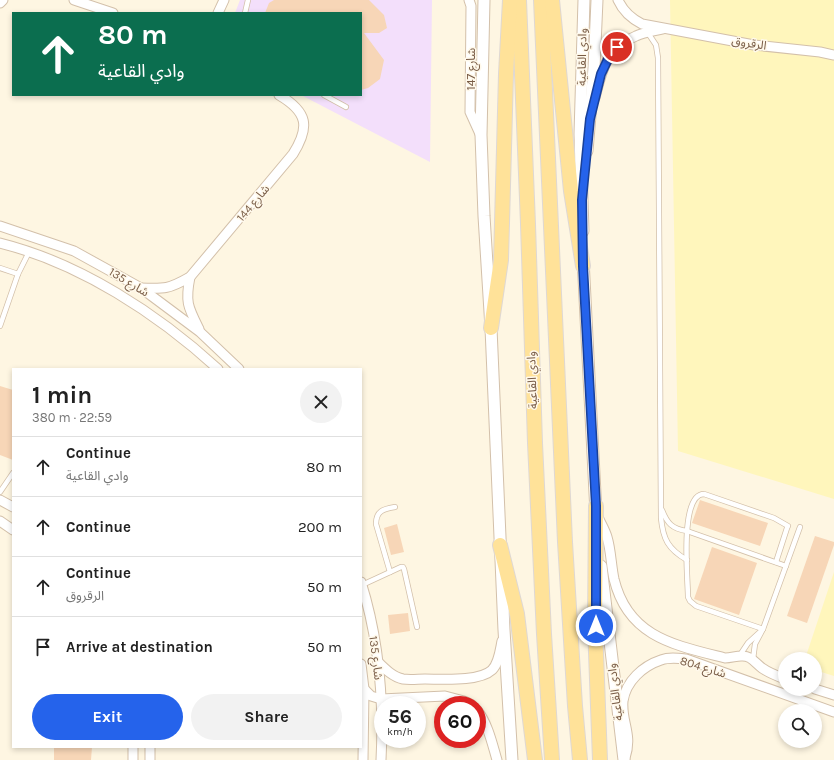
<!DOCTYPE html>
<html lang="en">
<head>
<meta charset="utf-8">
<style>
  :root { --surface:#fff; --page:#f2f2f2; --text:#222; --muted:#767676; --line:#e0e0e0; --accent:#2563eb }
  body { margin:0; font-family:Karla,"Noto Sans Arabic",sans-serif; background:var(--page); color:var(--text); height:100vh; display:flex; flex-direction:column; font-size:15px; white-space:nowrap }
  * { box-sizing:border-box; margin:0 }
  p { font-size:13px; color:var(--muted) }
  .icon { flex:none; width:22px; height:22px; fill:none; stroke:currentColor; stroke-width:2; stroke-linecap:round; stroke-linejoin:round }
  .map { position:relative; flex:1; overflow:hidden }
  .sheet { position:absolute; left:12px; top:368px; width:350px; height:380px; display:flex; flex-direction:column; background:var(--surface); border-radius:0px; box-shadow:0 2px 6px #0003 }
  .sheet>* { flex:none }
  .guide { position:absolute; left:12px; top:12px; width:350px; height:84px; border-radius:0px; box-shadow:0 2px 6px #0003; background:#0b6e4f; color:#fff; overflow:hidden }
  .tools { position:absolute; left:778px; top:652px; display:grid; gap:8px }
  .tools a { display:grid; place-items:center; width:44px; height:44px; border-radius:50%; background:var(--surface); box-shadow:0 2px 6px #0003; font-size:20px }
  .speed { position:absolute; left:374px; top:696px; display:flex; gap:8px; font-size:20px; font-weight:700; text-align:center }
  .speed>* { display:grid; place-content:center; width:52px; height:52px; border-radius:50%; background:var(--surface); box-shadow:0 2px 6px #0003; line-height:1 }
  .speed small { font-size:10px; font-weight:400 }
  .speed .limit { border:6px solid #d22; background:#fff; color:#111 }
  .pin { position:absolute; display:grid; place-items:center; width:34px; height:34px; color:#fff; margin:-17px; border:2px solid #fff; border-radius:50%; box-shadow:0 1px 4px #0007 }
  .me { position:absolute; width:44px; margin:-22px; rotate:0deg; stroke-linejoin:round; filter:drop-shadow(0 0 3px #0008) }
  .turn { display:flex; align-items:center; gap:14px; height:84px; padding:0 20px; font-size:18px }
  .turn .icon { width:52px; height:52px; stroke-width:2.5 }
  .turn b { display:block; font-size:28px; line-height:34px }
  .round { display:grid; place-items:center; flex:none; width:42px; height:42px; border-radius:21px; background:var(--page) }
  .summary { display:flex; align-items:center; justify-content:space-between; height:68px; padding:0 20px }
  h1 { font-size:24px; font-weight:700; line-height:30px }
  .action { display:flex; gap:8px; margin-top:auto; padding:8px 20px }
  .action a { flex:1; height:46px; border-radius:24px; background:var(--accent); color:#fff; font-size:16px; font-weight:700; line-height:46px; text-align:center }
  .action a+a { background:var(--page); color:var(--text) }
  ul { padding:0; list-style:none }
  li { display:flex; align-items:center; gap:12px; height:60px; padding:0 20px; border-top:1px solid var(--line) }
  li div { flex:1 }
  li b { display:block; font-size:15px }
  li em { font-style:normal }
  .map>svg:first-child { display:block }
</style>
</head>
<body>
<div class="map">
<svg width="834" height="760" viewBox="0 0 834 760">
  <rect width="100%" height="100%" fill="#fef6e2"/>
  <!-- education -->
  <polygon fill="#f3dffb" points="240,0 432,0 430,162 301,95 361,95 361,13 235,13"/>
  <!-- sand -->
  <g fill="#fff6bc">
    <polygon points="670,0 834,0 834,499 678,451"/>
    <polygon points="834,572 834,676 815,670 815,659 805,659"/>
  </g>
  <!-- building -->
  <g fill="#f7d6b7">
    <polygon points="274,0 369,0 384,15 387,28 379,33 364,33 384,60 380,79 368,88 361,90 361,13 265,13 269,3"/>
    <polygon points="0,386 13,390 13,460 0,455"/>
    <polygon points="700,500 768,523 760,546 692,523"/>
    <polygon points="397,524 404,552 391,555 384,528"/>
    <polygon points="815,536 834,542 834,545 807,623 787,616"/>
    <polygon points="712,547 757,563 739,615 694,599"/>
    <polygon points="408,613 410,631 390,634 388,615"/>
    <polygon points="54,747 92,747 91,760 54,760"/>
  </g>
  <g fill="none" stroke-linecap="round" stroke-linejoin="round">
    <!-- service casing -->
    <g stroke="#d3c0aa" stroke-width="6">
      <g id="service">
        <polyline points="245,13 248,0"/>
        <path d="M 648,33 L 656,45 L 658,58 L 661,518 C 663,539 668,549 687,560"/>
        <polyline points="324,95 346,107"/>
        <polyline points="0,268 18,274"/>
        <polyline points="0,326 18,274 29,252"/>
        <polyline points="0,492 13,473"/>
        <path d="M 662,510 C 667,523 672,529 687,531 L 786,566"/>
        <path d="M 390,572 L 376,524 C 376,511 383,509 395,507"/>
        <polyline points="362,585 401,567 403,567 404,569 417,627"/>
        <path d="M 763,629 L 696,606 L 690,601 L 688,597 C 688,580 679,494 704,494 L 774,518 L 788,526 L 787,528 L 776,562"/>
        <polyline points="740,655 748,643 760,632"/>
        <polyline points="753,659 755,644 763,629 800,527"/>
      </g>
    </g>
    <!-- minor casing -->
    <g stroke="#d3c0aa" stroke-width="11">
      <g id="minor">
        <polyline points="74,0 113,13"/>
        <polyline points="469,0 471,6 470,112 480,134"/>
        <path d="M 618,0 C 623,11 632,19 642,24 L 754,45 L 820,52 L 834,55"/>
        <polyline points="0,3 3,0"/>
        <polyline points="218,13 224,0"/>
        <path d="M 595,98 C 602,70 606,48 636,36 C 644,32 655,31 663,29"/>
        <polyline points="0,226 74,251 141,288 200,332 239,369"/>
        <path d="M 0,243 C 80,263 158,314 218,369"/>
        <path d="M 190,277 C 185,302 188,307 199,329"/>
        <path d="M 141,288 C 165,289 169,289 190,277 L 293,154 C 310,127 308,112 279,95"/>
        <polyline points="0,500 13,507"/>
        <path d="M 598,517 C 601,524 605,530 607,537 C 611,550 611,565 614,579 C 628,637 674,645 725,658 C 731,658 736,656 741,656 C 751,655 755,663 762,668 C 769,673 777,676 785,679"/>
        <polyline points="0,521 13,530"/>
        <path d="M 361,582 C 379,639 384,700 381,760"/>
        <path d="M 378,662 C 385,669 393,677 403,679 C 410,680 418,679 425,679 C 442,679 479,682 492,670 C 499,663 500,651 502,641"/>
        <polyline points="361,664 364,689 363,760"/>
        <polyline points="364,689 371,696 381,699 445,696 464,701 472,705"/>
        <polyline points="815,689 834,695"/>
        <path d="M 477,710 C 488,724 492,743 497,760"/>
        <path d="M 625,758 C 633,734 621,722 623,701 C 626,681 643,666 661,660 C 669,657 677,658 686,659 L 834,712"/>
        <polyline points="133,760 133,747"/>
        <polyline points="150,760 150,747"/>
      </g>
    </g>
    <!-- tertiary casing -->
    <g stroke="#d3c0aa" stroke-width="13">
      <g id="tertiary">
        <polyline points="484,0 481,135 484,216 491,328 504,630 512,760"/>
        <polyline points="587,151 594,68 597,0"/>
        <polyline points="583,231 580,134 584,0"/>
        <polyline points="583,259 596,513"/>
        <polyline points="601,566 624,760"/>
      </g>
    </g>
    <!-- primary casing -->
    <g stroke="#dfd8d3" stroke-width="16">
      <g id="primary">
        <polyline points="519,0 528,224 535,443 544,634 552,760"/>
        <polyline points="541,0 565,542 575,706 580,760"/>
        <polyline points="552,0 571,191 583,266"/>
        <polyline points="491,328 501,260 506,74 510,0"/>
        <polyline points="596,506 595,626 600,760"/>
        <polyline points="500,545 517,614 535,760"/>
      </g>
    </g>
    <!-- service -->
    <use href="#service" stroke="#fff" stroke-width="4.5"/>
    <!-- minor -->
    <use href="#minor" stroke="#fff" stroke-width="9"/>
    <!-- tertiary -->
    <use href="#tertiary" stroke="#fff" stroke-width="11"/>
    <!-- primary -->
    <use href="#primary" stroke="#ffe299" stroke-width="14"/>
  </g>
  <g fill="none" stroke-linecap="round" stroke-linejoin="round">
    <!-- route casing -->
    <g stroke="#184099" stroke-width="10">
      <polyline id="route" points="596,626 596,506 583,266 582,200 590,119 601,74 610,55 617,47"/>
    </g>
    <!-- route -->
    <use href="#route" stroke="#2563eb" stroke-width="7"/>
  </g>
  <g text-anchor="middle" dominant-baseline="central" stroke-width="3" stroke-linejoin="round" paint-order="stroke">
    <!-- street labels -->
    <g font-size="12" fill="#795c46" stroke="#fff9eb">
      <text transform="translate(749 43) rotate(9)">الرقروق</text>
      <text transform="translate(582 57) rotate(-89)">وادي القاعية</text>
      <text transform="translate(471 69) rotate(-90)">شارع 147</text>
      <text transform="translate(253 203) rotate(-50)">شارع 144</text>
      <text transform="translate(129 282) rotate(31)">شارع 135</text>
      <text transform="translate(532 380) rotate(-92)">وادي القاعية</text>
      <text transform="translate(376 658) rotate(83)">شارع 135</text>
      <text transform="translate(703 667) rotate(17)">شارع 804</text>
      <text transform="translate(615 692) rotate(-97)">وادي القاعية</text>
    </g>
  </g>
</svg>
<div class="tools">
<a><svg class="icon" aria-label="sound" viewBox="0 0 24 24"><path d="M4 9h4l5-4v14l-5-4H4zM17 9q2 3 0 6"/></svg></a>
<a><svg class="icon" aria-label="search" viewBox="0 0 24 24"><circle cx="10" cy="10" r="6"/><path d="M15 15l6 6"/></svg></a>
</div>
<div class="speed"><div>56<small>km/h</small></div><div class="limit">60</div></div>
<div class="pin" style="left:617px;top:47px;background:#d93025"><svg class="icon" aria-label="arrive" viewBox="0 0 24 24"><path d="M6 21V4h12l-3 4 3 4H6"/></svg></div>
<svg class="me" style="left:596px;top:626px" viewBox="-20 -20 40 40"><circle r="17" fill="#2563eb" stroke="#fff" stroke-width="3"/><path d="M0-11L8 9 0 5-8 9z" fill="#fff"/></svg>
<div class="guide">
<div class="turn"><svg class="icon" aria-label="ahead" viewBox="0 0 24 24"><path d="M12 20V5M6 11l6-6 6 6"/></svg><div><b>80 m</b>وادي القاعية</div></div>
</div>
<section class="sheet">
<div class="summary"><div><h1>1 min</h1><p>380 m · 22:59</p></div><a class="round"><svg class="icon" aria-label="close" viewBox="0 0 24 24"><path d="M6 6l12 12M18 6L6 18"/></svg></a></div>
<ul>
<li><svg class="icon" aria-label="ahead" viewBox="0 0 24 24"><path d="M12 20V5M6 11l6-6 6 6"/></svg><div><b>Continue</b><p>وادي القاعية</p></div><em>80 m</em></li>
<li><svg class="icon" aria-label="ahead" viewBox="0 0 24 24"><path d="M12 20V5M6 11l6-6 6 6"/></svg><div><b>Continue</b></div><em>200 m</em></li>
<li><svg class="icon" aria-label="ahead" viewBox="0 0 24 24"><path d="M12 20V5M6 11l6-6 6 6"/></svg><div><b>Continue</b><p>الرقروق</p></div><em>50 m</em></li>
<li><svg class="icon" aria-label="arrive" viewBox="0 0 24 24"><path d="M6 21V4h12l-3 4 3 4H6"/></svg><div><b>Arrive at destination</b></div><em>50 m</em></li>
</ul>
<div class="action"><a>Exit</a><a>Share</a></div>
</section>
</div>
</body>
</html>
